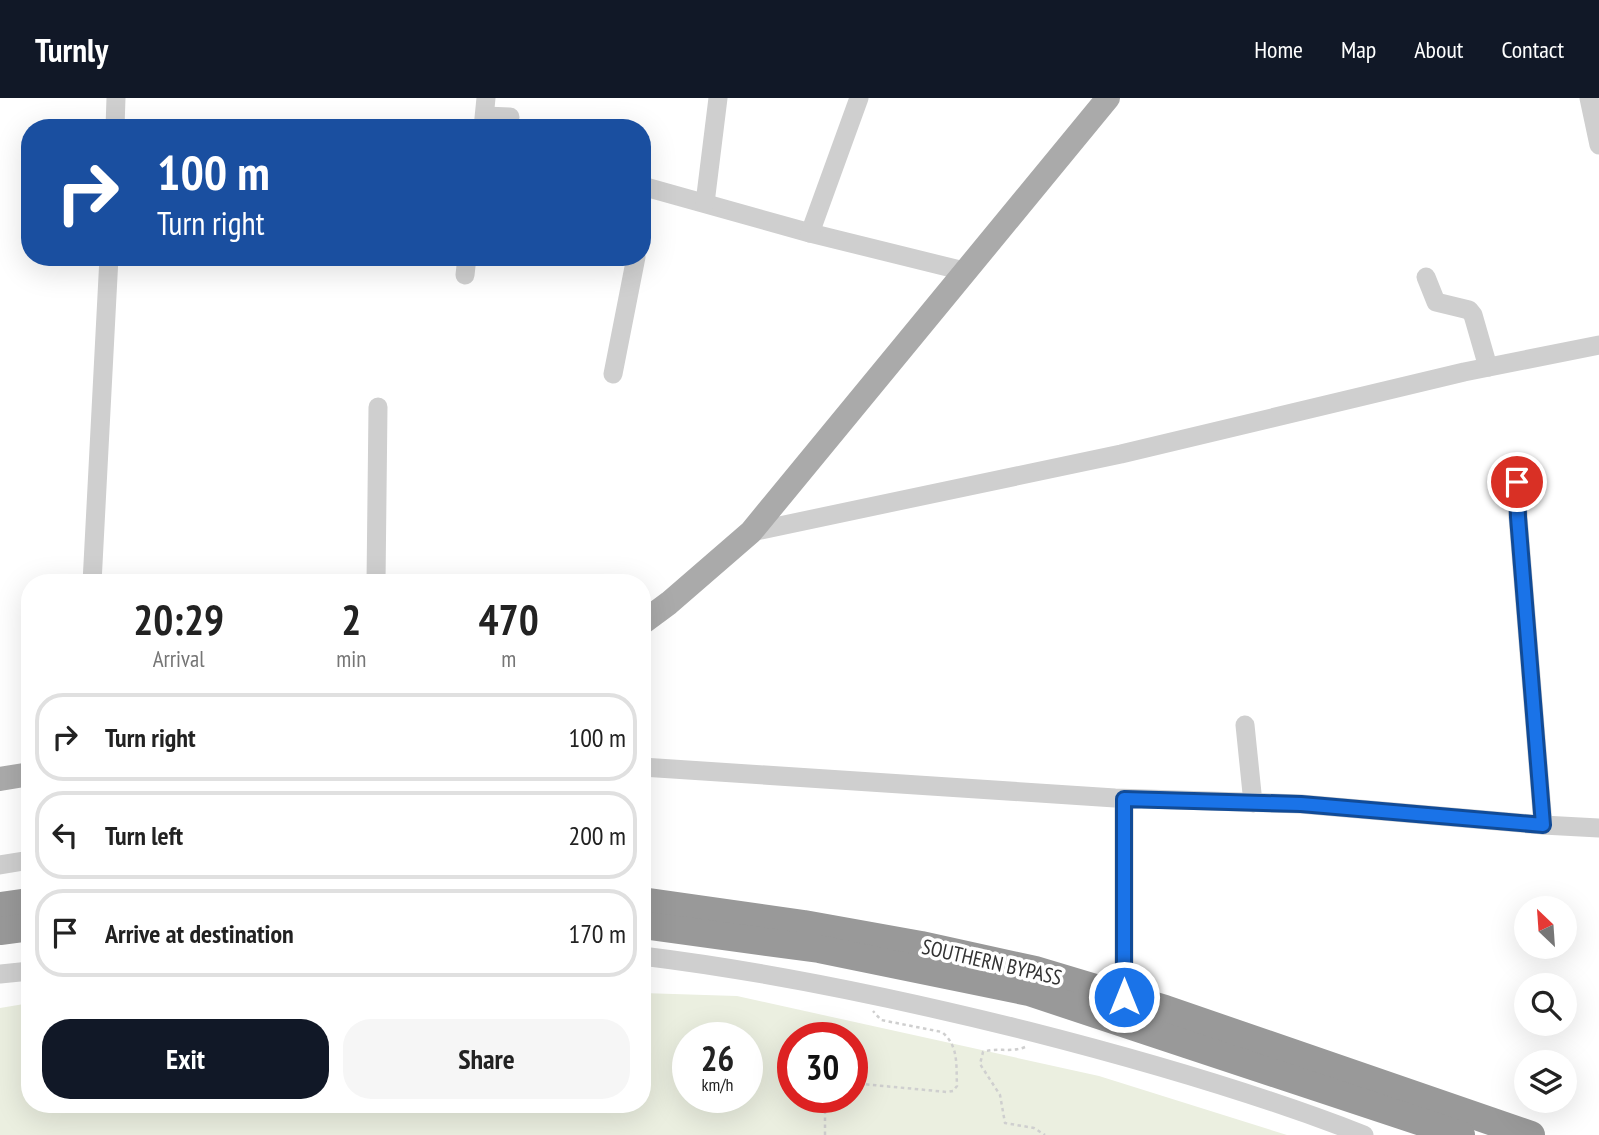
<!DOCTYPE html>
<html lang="en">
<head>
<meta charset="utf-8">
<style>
  :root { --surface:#fff; --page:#f6f6f6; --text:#222; --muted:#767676; --line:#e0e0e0; --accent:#111827 }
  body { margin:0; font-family:"PT Sans Narrow",sans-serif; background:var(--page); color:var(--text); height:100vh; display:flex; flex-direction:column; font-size:26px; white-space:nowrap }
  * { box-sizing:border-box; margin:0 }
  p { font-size:23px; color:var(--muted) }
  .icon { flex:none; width:38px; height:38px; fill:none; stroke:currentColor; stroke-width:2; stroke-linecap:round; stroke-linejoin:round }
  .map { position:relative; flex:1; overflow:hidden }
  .details { position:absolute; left:21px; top:476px; width:630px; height:539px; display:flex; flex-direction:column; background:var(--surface); border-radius:28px; box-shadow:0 7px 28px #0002 }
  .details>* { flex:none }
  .guide { position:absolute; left:21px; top:21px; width:630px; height:147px; border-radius:28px; box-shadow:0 7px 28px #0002; background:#1a4fa0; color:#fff; overflow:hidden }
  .needle { width:46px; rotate:335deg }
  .fabs { position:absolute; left:1514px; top:798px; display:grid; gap:14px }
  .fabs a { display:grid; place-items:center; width:63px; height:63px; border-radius:50%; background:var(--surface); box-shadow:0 7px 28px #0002; font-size:35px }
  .speed { position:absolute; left:672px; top:924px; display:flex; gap:14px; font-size:35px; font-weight:700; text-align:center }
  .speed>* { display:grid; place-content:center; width:91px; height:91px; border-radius:50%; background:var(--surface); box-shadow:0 7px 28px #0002; line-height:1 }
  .speed small { font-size:18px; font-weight:400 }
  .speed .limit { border:10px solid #d22; background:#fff; color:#111 }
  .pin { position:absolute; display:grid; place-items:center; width:60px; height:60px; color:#fff; margin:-30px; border:4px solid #fff; border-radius:50%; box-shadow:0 2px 7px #0007 }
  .me { position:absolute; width:77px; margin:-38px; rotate:0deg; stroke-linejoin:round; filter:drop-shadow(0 0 5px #0008) }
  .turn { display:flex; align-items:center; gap:24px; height:147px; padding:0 21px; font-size:32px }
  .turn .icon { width:91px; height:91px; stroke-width:2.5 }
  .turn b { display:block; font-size:49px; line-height:60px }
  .eta { display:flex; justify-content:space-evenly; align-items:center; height:119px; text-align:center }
  .eta b { font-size:42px; font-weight:700; line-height:49px }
  .primary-button { display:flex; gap:14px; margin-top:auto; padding:14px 21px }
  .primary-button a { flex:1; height:80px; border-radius:28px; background:var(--accent); color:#fff; font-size:28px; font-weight:700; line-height:80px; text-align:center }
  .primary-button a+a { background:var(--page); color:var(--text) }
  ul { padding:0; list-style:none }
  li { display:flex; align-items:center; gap:21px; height:88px; margin:0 14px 10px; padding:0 7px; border:4px solid var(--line); border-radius:28px }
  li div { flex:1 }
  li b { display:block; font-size:26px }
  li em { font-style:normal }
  header { display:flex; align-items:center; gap:42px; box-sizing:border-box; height:98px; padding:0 35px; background:var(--accent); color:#fff }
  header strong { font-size:33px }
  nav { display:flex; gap:38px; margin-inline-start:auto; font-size:24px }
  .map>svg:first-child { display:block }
</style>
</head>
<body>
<header>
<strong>Turnly</strong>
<nav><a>Home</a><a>Map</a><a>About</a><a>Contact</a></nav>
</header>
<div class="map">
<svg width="1599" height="1037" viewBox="0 0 1599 1037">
  <rect width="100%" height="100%" fill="#fff"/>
  <!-- garden -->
  <path fill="#ebefe0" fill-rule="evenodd" d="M 642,895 L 737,898 L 1099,978 L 1287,1037 L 0,1037 L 0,910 L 30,905 L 30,1006 L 642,1006 ZM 688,940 L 747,940 L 747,999 L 688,999 ZM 793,940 L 852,940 L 852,999 L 793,999 Z"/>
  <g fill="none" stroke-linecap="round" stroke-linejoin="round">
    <!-- path -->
    <g stroke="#cfcfcf" stroke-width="2.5" stroke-dasharray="3.5 3.5" stroke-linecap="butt">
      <path d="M 1025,949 C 1011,955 997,949 983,954 L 980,966 L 1000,997 L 1005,1025 L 1034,1030 L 1045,1037"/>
      <path d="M 852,985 L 947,994 L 953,993 L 957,988 C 956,967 959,948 942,934 L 881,922 L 873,913"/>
      <polyline points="825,1037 825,1011 828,999"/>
    </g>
    <!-- minor -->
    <g stroke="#cfcfcf" stroke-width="19">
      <polyline points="1589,0 1599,47"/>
      <polyline points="485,18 510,19"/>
      <polyline points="115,30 116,0"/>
      <polyline points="483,30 486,0"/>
      <polyline points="642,88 810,135 964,173"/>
      <polyline points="705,105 718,0"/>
      <polyline points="810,135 859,0"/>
      <polyline points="465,177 467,159"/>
      <polyline points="1426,179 1436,204 1469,212 1473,217 1488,269"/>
      <polyline points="613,276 636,159"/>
      <polyline points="1517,384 1518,419 1543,727"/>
      <polyline points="751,434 1121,356 1464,274 1599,247"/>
      <polyline points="92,485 109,159"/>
      <polyline points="376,485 378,309"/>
      <polyline points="1245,627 1253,705"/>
      <polyline points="642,669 1115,700 1301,706 1543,727 1599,730"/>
      <polyline points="1124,701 1124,899"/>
      <polyline points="0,767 30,762"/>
      <path d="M 642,858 C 773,874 900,901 1028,933 C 1142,962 1254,994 1364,1037"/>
      <polyline points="0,876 30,873"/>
    </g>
    <!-- major -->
    <g stroke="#aaa" stroke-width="24">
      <polyline points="642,525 669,505 751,434 1108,0"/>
      <polyline points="0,681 30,676"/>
    </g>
    <!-- highway -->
    <g stroke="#999" stroke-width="28">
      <polyline points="642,803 804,826 921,847 1035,872 1165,911 1531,1037"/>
      <polyline points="0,808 30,804"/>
      <polyline points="642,827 819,851 1029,894 1461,1037"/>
      <polyline points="0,833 30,829"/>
    </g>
  </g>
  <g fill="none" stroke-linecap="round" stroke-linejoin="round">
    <!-- route casing -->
    <g stroke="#114b97" stroke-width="18">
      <polyline id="route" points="1124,899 1124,701 1301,706 1543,727 1518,419 1517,384"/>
    </g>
    <!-- route -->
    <use href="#route" stroke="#1a73e8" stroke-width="12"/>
  </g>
  <g text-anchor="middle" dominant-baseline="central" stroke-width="7" stroke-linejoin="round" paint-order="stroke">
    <!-- street labels -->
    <g font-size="21" fill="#323232" stroke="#fff">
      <text transform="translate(992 864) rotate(13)">SOUTHERN BYPASS</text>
    </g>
  </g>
</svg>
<div class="fabs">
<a><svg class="needle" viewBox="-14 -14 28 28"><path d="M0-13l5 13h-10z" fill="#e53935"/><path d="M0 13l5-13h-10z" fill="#767676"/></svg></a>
<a><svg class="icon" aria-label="search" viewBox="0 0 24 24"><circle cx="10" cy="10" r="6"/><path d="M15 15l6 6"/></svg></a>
<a><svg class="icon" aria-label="layers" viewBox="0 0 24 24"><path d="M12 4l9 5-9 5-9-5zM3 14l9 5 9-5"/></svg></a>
</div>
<div class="speed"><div>26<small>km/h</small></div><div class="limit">30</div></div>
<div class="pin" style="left:1517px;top:384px;background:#d93025"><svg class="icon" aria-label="arrive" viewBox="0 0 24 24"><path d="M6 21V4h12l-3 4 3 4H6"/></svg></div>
<svg class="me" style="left:1124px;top:899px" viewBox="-20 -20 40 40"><circle r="17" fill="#1a73e8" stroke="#fff" stroke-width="3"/><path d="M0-11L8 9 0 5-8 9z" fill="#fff"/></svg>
<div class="guide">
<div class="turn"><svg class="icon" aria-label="right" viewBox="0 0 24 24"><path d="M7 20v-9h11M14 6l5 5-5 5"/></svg><div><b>100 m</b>Turn right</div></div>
</div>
<section class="details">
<div class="eta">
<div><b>20:29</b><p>Arrival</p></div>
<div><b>2</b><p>min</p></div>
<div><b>470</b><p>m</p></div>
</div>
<ul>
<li><svg class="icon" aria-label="right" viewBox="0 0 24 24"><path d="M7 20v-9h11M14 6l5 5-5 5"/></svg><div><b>Turn right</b></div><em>100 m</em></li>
<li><svg class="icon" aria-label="left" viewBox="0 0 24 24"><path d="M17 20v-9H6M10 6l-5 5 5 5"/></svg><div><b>Turn left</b></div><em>200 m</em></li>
<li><svg class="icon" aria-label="arrive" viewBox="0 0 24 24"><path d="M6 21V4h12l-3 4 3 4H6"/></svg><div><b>Arrive at destination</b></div><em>170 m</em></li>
</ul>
<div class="primary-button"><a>Exit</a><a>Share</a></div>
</section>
</div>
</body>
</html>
